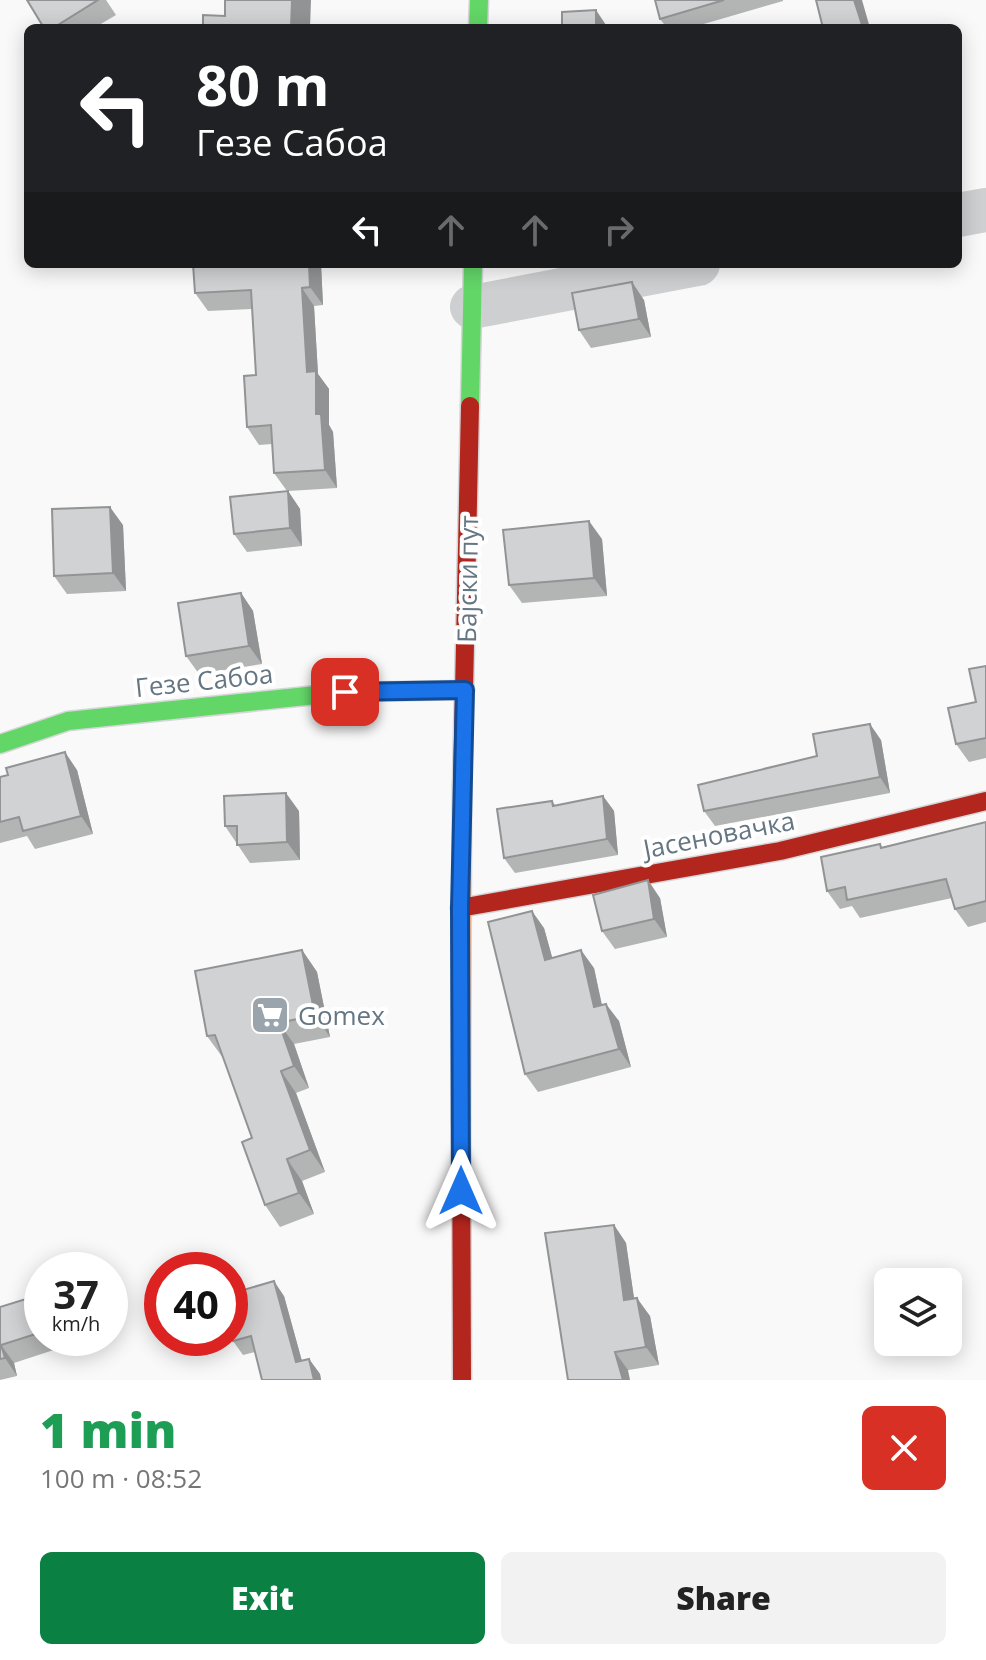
<!DOCTYPE html>
<html lang="en">
<head>
<meta charset="utf-8">
<style>
  :root { --surface:#fff; --page:#f2f2f2; --text:#222; --muted:#767676; --accent:#0b8043 }
  body { margin:0; font-family:"Open Sans",sans-serif; background:var(--page); color:var(--text); height:100vh; display:flex; flex-direction:column; font-size:30px; white-space:nowrap }
  * { box-sizing:border-box; margin:0 }
  p { font-size:26px; color:var(--muted) }
  .icon { flex:none; width:44px; height:44px; fill:none; stroke:currentColor; stroke-width:2; stroke-linecap:round; stroke-linejoin:round }
  .map { position:relative; height:1380px; overflow:hidden }
  .drawer { display:flex; flex-direction:column; background:var(--surface); flex:1 }
  .drawer>* { flex:none }
  .top-card { position:absolute; left:24px; top:24px; width:938px; height:244px; border-radius:12px; box-shadow:0 4px 20px #0003; background:#202124; color:#fff; overflow:hidden }
  .fabs { position:absolute; left:874px; top:1268px; display:grid; gap:16px }
  .fabs a { display:grid; place-items:center; width:88px; height:88px; border-radius:12px; background:var(--surface); box-shadow:0 4px 20px #0003; font-size:40px }
  .speed { position:absolute; left:24px; top:1252px; display:flex; gap:16px; font-size:40px; font-weight:700; text-align:center }
  .speed>* { display:grid; place-content:center; width:104px; height:104px; border-radius:50%; background:var(--surface); box-shadow:0 4px 20px #0003; line-height:1 }
  .speed small { font-size:20px; font-weight:400 }
  .speed .limit { border:12px solid #d22; background:#fff; color:#111 }
  .pin { position:absolute; display:grid; place-items:center; width:68px; height:68px; color:#fff; margin:-34px; border-radius:16px; box-shadow:0 4px 12px #0006 }
  .me { position:absolute; width:88px; margin:-44px; rotate:0deg; stroke-linejoin:round; filter:drop-shadow(0 0 6px #0008) }
  .turn { display:flex; align-items:center; gap:28px; height:168px; padding:0 40px; font-size:36px }
  .turn .icon { width:104px; height:104px; stroke-width:2.5 }
  .turn b { display:block; font-size:56px; line-height:68px }
  .lanes { display:flex; align-items:center; height:76px; padding:0 40px; background:#0003; justify-content:center; gap:40px; direction:ltr }
  .lanes .off { opacity:.35 }
  .round { display:grid; place-items:center; flex:none; width:84px; height:84px; border-radius:12px; background:var(--page) }
  .summary { display:flex; align-items:center; justify-content:space-between; height:136px; padding:0 40px }
  h1 { font-size:48px; font-weight:800; line-height:60px; color:#1e9e55 }
  .primary-button { display:flex; gap:16px; margin-top:auto; padding:16px 40px }
  .primary-button a { flex:1; height:92px; border-radius:12px; background:var(--accent); color:#fff; font-size:32px; font-weight:800; line-height:92px; text-align:center }
  .primary-button a+a { background:var(--page); color:var(--text) }
  .map>svg:first-child { display:block }
</style>
</head>
<body>
<div class="map">
<svg width="986" height="1380" viewBox="0 0 986 1380">
  <rect width="100%" height="100%" fill="#f9f9f9"/>
  <g fill="none" stroke-linecap="round" stroke-linejoin="round">
    <!-- fast casing -->
    <g stroke="#d5d6d7" stroke-width="21">
      <g id="fast">
        <polyline points="478,28 479,0"/>
        <polyline points="470,406 473,264"/>
        <polyline points="0,744 68,721 345,692 465,690"/>
      </g>
    </g>
    <!-- slow casing -->
    <g stroke="#d5d6d7" stroke-width="21">
      <polyline id="slow" points="461,1120 462,786"/>
    </g>
    <!-- jam casing -->
    <g stroke="#d5d6d7" stroke-width="21">
      <g id="jam">
        <polyline points="462,786 470,406"/>
        <polyline points="460,908 780,851 986,801"/>
        <polyline points="461,1120 462,1380"/>
      </g>
    </g>
    <!-- street -->
    <g stroke="#cecfd0" stroke-width="44">
      <polyline points="958,215 986,210"/>
      <polyline points="472,307 698,264"/>
    </g>
    <!-- fast -->
    <use href="#fast" stroke="#63d668" stroke-width="18"/>
    <!-- slow -->
    <use href="#slow" stroke="#ff974d" stroke-width="18"/>
    <!-- jam -->
    <use href="#jam" stroke="#b3261e" stroke-width="18"/>
  </g>
  <!-- wall -->
  <g fill="#b3b5b5">
    <polygon points="27,0 106,0 116,15 94,28 44,28"/>
    <polygon points="655,0 783,0 783,1 690,28 667,28 660,19"/>
    <polygon points="193,264 321,264 323,305 314,306 318,374 329,389 329,425 333,432 337,488 288,491 300,509 302,546 247,552 234,534 287,491 274,473 272,444 259,445 247,427 256,375 252,309 208,311 195,293"/>
    <polygon points="644,300 651,337 591,348 579,330"/>
    <polygon points="123,525 126,591 67,594 54,576"/>
    <polygon points="602,539 607,596 522,603 509,585"/>
    <polygon points="241,593 253,611 262,664 199,674 186,656"/>
    <polygon points="986,666 986,758 969,762 956,744 976,702"/>
    <polygon points="881,740 890,793 715,826 704,811"/>
    <polygon points="77,770 93,834 35,849 27,836 0,843 0,777"/>
    <polygon points="603,796 614,811 618,855 515,873 504,858 552,801 556,806"/>
    <polygon points="299,811 300,860 250,863 225,826"/>
    <polygon points="986,822 986,922 968,927 955,909 952,898 860,918 852,906 840,909 827,891 880,844 882,847"/>
    <polygon points="660,898 667,937 615,949 602,931"/>
    <polygon points="544,928 552,958 594,968 602,1005 619,1021 631,1067 538,1092 525,1074"/>
    <polygon points="302,950 317,972 330,1037 294,1044 309,1088 296,1093 325,1172 302,1181 314,1214 280,1227 265,1205 252,1138 223,1058 207,1036"/>
    <polygon points="614,1225 626,1243 634,1299 650,1316 659,1365 568,1380"/>
    <polygon points="42,1294 42,1338 70,1338 72,1344 14,1363 17,1376 0,1380 0,1307"/>
    <polygon points="284,1296 302,1361 309,1359 320,1374 321,1380 262,1380 255,1352 243,1355 233,1341"/>
  </g>
  <!-- shaded-wall -->
  <g fill="#929394">
    <polygon points="292,0 311,0 310,28 291,28"/>
    <polygon points="854,0 862,0 870,28 863,28"/>
    <polygon points="596,10 608,28 596,28"/>
    <polygon points="309,264 321,264 323,305 310,287"/>
    <polygon points="632,282 644,300 651,337 639,319"/>
    <polygon points="302,288 314,306 318,374 329,389 329,425 333,432 337,488 325,470 316,414 307,372"/>
    <polygon points="288,491 300,509 302,546 290,528"/>
    <polygon points="110,507 123,525 126,591 113,573"/>
    <polygon points="589,521 602,539 607,596 594,578"/>
    <polygon points="241,593 253,611 262,664 249,646"/>
    <polygon points="870,724 881,740 890,793 880,777"/>
    <polygon points="65,752 77,770 93,834 81,816"/>
    <polygon points="286,793 299,811 300,860 287,842"/>
    <polygon points="603,796 614,811 618,855 607,839"/>
    <polygon points="648,880 660,898 667,937 654,919"/>
    <polygon points="532,911 544,928 558,978 545,960"/>
    <polygon points="302,950 317,972 330,1037 315,1015"/>
    <polygon points="581,950 594,968 606,1025 594,1007"/>
    <polygon points="606,1004 619,1021 631,1067 619,1049"/>
    <polygon points="279,1023 294,1044 309,1088 294,1066"/>
    <polygon points="281,1071 296,1093 325,1172 310,1150"/>
    <polygon points="287,1159 302,1181 314,1214 299,1193"/>
    <polygon points="614,1225 626,1243 637,1318 624,1300"/>
    <polygon points="274,1281 284,1296 306,1376 296,1362"/>
    <polygon points="637,1298 650,1316 659,1365 646,1347"/>
    <polygon points="1,1345 14,1363 17,1376 5,1358"/>
    <polygon points="615,1352 628,1370 630,1380 623,1380"/>
    <polygon points="309,1359 320,1374 321,1380 314,1380"/>
  </g>
  <!-- building -->
  <g fill="#d0d2d3" stroke="#929394" stroke-width="2">
    <polygon points="27,0 98,0 53,28 44,28"/>
    <polygon points="225,0 292,0 291,28 203,28 203,15 225,16"/>
    <polygon points="655,0 724,0 660,19"/>
    <polygon points="816,0 854,0 863,28 823,28"/>
    <polygon points="596,10 596,28 562,28 562,12"/>
    <polygon points="193,264 309,264 310,287 302,288 307,372 316,371 316,414 321,414 325,470 274,473 271,425 247,427 244,376 256,375 251,290 195,293"/>
    <polygon points="632,282 639,319 579,330 572,293"/>
    <polygon points="288,491 290,528 234,534 230,497"/>
    <polygon points="110,507 113,573 54,576 52,509"/>
    <polygon points="589,521 594,578 509,585 503,530"/>
    <polygon points="241,593 249,646 186,656 178,603"/>
    <polygon points="986,666 986,738 956,744 948,708 976,702 969,669"/>
    <polygon points="870,724 880,777 704,811 698,785 817,756 813,734"/>
    <polygon points="65,752 81,816 23,831 19,817 0,822 0,777 8,775 6,768"/>
    <polygon points="286,793 287,842 237,845 237,826 225,826 224,796"/>
    <polygon points="603,796 607,839 504,858 497,809 552,801 553,806"/>
    <polygon points="986,822 986,901 955,909 946,879 847,900 845,887 827,891 821,857 880,844 881,848"/>
    <polygon points="648,880 654,919 602,931 593,895"/>
    <polygon points="532,911 545,960 581,950 594,1007 606,1004 619,1049 525,1074 488,922"/>
    <polygon points="302,950 315,1015 279,1023 294,1066 281,1071 310,1150 287,1159 299,1193 265,1205 242,1142 252,1138 215,1035 207,1036 195,971"/>
    <polygon points="614,1225 624,1300 637,1298 646,1347 615,1352 623,1380 568,1380 545,1233"/>
    <polygon points="274,1281 296,1362 309,1359 314,1380 262,1380 251,1336 233,1341 230,1329 230,1294"/>
    <polygon points="42,1294 42,1332 1,1345 5,1358 0,1359 0,1307"/>
  </g>
  <g fill="none" stroke-linecap="round" stroke-linejoin="round">
    <!-- route casing -->
    <g stroke="#114b97" stroke-width="20">
      <polyline id="route" points="345,692 465,690 460,908 461,1191"/>
    </g>
    <!-- route -->
    <use href="#route" stroke="#1a73e8" stroke-width="14"/>
  </g>
  <!-- icons -->
  <defs>
    <g id="supermarket-square" transform="scale(2)"><rect x="-9" y="-9" width="18" height="18" rx="4" fill="#99a4ac" stroke="#fff"/><path d="M-6-5.5h2.5l.6 2H6L4.5 2H-2.5L-4.4-4H-6ZM-1.5 3.2a1.3 1.3 0 1 0 .1 0ZM3 3.2a1.3 1.3 0 1 0 .1 0Z" fill="#fff"/></g>
  </defs>
  <g fill-rule="evenodd">
    <use href="#supermarket-square" x="270" y="1015"/>
  </g>
  <g text-anchor="middle" dominant-baseline="central" stroke-width="8" stroke-linejoin="round" paint-order="stroke">
    <!-- street labels -->
    <g font-size="26" fill="#657683" stroke="#fff">
      <text transform="translate(467 579) rotate(-89)">Бајски пут</text>
      <text transform="translate(204 680) rotate(-6)">Гезе Сабоа</text>
      <text transform="translate(719 834) rotate(-11)">Јасеновачка</text>
    </g>
    <!-- poi labels -->
    <g font-size="26" fill="#657683" stroke="#fff" text-anchor="start">
      <text x="298" y="1015">Gomex</text>
    </g>
  </g>
</svg>
<div class="fabs">
<a><svg class="icon" aria-label="layers" viewBox="0 0 24 24"><path d="M12 4l9 5-9 5-9-5zM3 14l9 5 9-5"/></svg></a>
</div>
<div class="speed"><div>37<small>km/h</small></div><div class="limit">40</div></div>
<div class="pin" style="left:345px;top:692px;background:#d93025"><svg class="icon" aria-label="arrive" viewBox="0 0 24 24"><path d="M6 21V4h12l-3 4 3 4H6"/></svg></div>
<svg class="me" style="left:461px;top:1191px" viewBox="-20 -20 40 40"><path d="M0-17L14 15 0 8-14 15z" fill="#1a73e8" stroke="#fff" stroke-width="4"/></svg>
<div class="top-card">
<div class="turn"><svg class="icon" aria-label="left" viewBox="0 0 24 24"><path d="M17 20v-9H6M10 6l-5 5 5 5"/></svg><div><b>80 m</b>Гезе Сабоа</div></div>
<div class="lanes"><svg class="icon" aria-label="left" viewBox="0 0 24 24"><path d="M17 20v-9H6M10 6l-5 5 5 5"/></svg><svg class="icon off" aria-label="ahead" viewBox="0 0 24 24"><path d="M12 20V5M6 11l6-6 6 6"/></svg><svg class="icon off" aria-label="ahead" viewBox="0 0 24 24"><path d="M12 20V5M6 11l6-6 6 6"/></svg><svg class="icon off" aria-label="right" viewBox="0 0 24 24"><path d="M7 20v-9h11M14 6l5 5-5 5"/></svg></div>
</div>
</div>
<section class="drawer">
<div class="summary"><div><h1>1 min</h1><p>100 m · 08:52</p></div><a class="round" style="background:#d93025;color:#fff"><svg class="icon" aria-label="close" viewBox="0 0 24 24"><path d="M6 6l12 12M18 6L6 18"/></svg></a></div>
<div class="primary-button"><a>Exit</a><a>Share</a></div>
</section>
</body>
</html>
